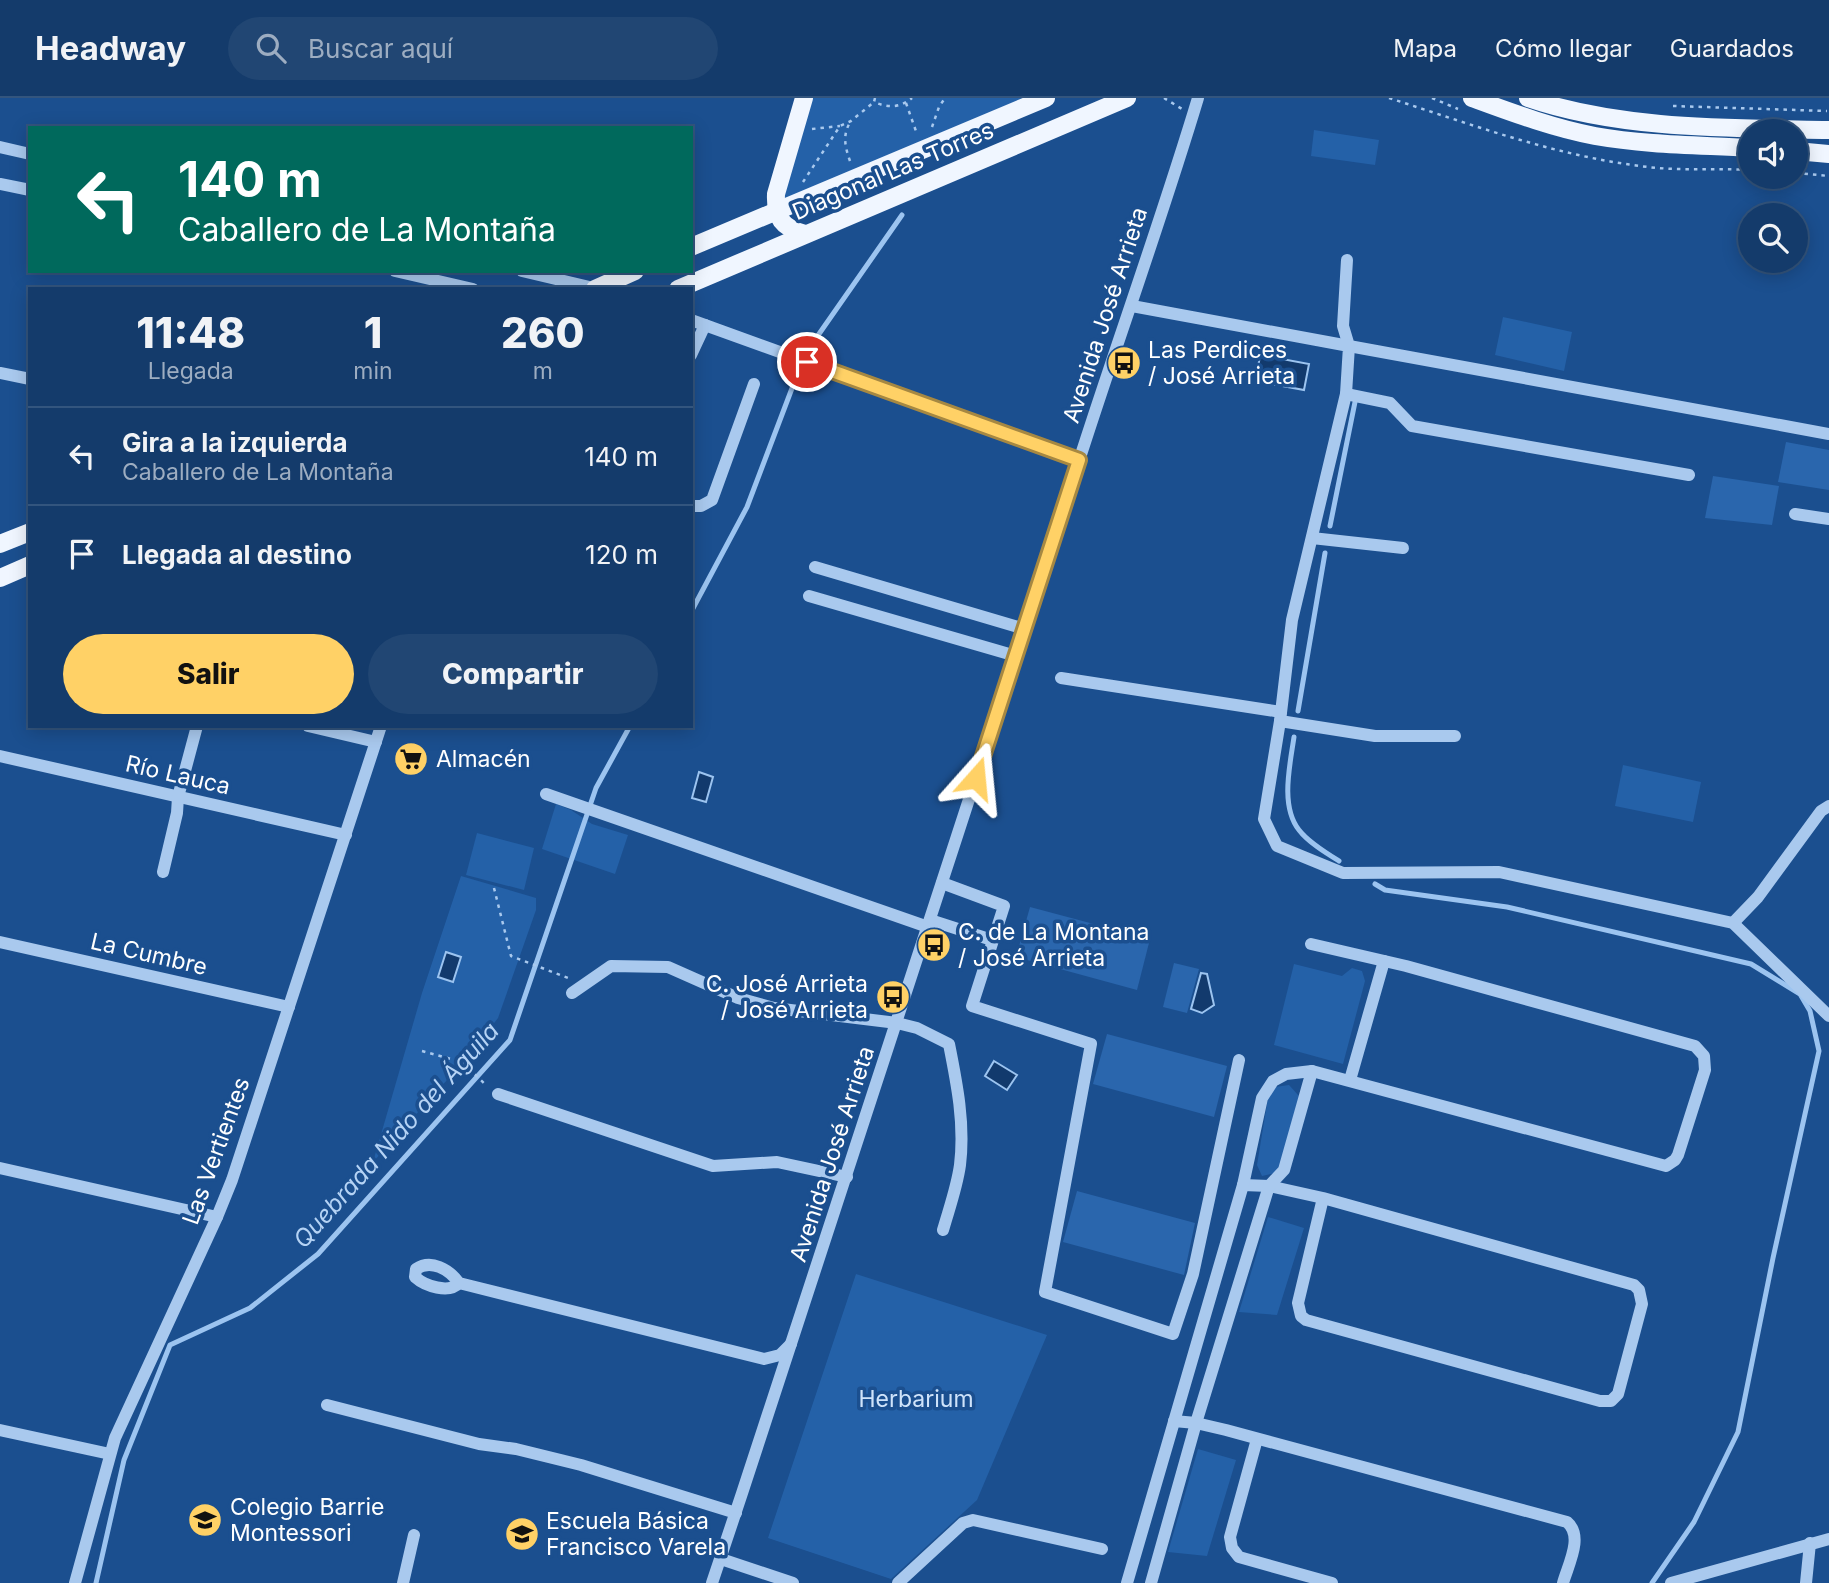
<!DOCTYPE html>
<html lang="es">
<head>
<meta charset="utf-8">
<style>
  :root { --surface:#143b6b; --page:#214673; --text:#f1f3f6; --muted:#9dadc1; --line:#33557e; --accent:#ffd166 }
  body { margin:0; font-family:Inter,sans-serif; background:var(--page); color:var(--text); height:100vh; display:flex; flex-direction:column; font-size:26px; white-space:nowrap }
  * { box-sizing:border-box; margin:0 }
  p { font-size:23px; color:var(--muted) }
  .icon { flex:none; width:38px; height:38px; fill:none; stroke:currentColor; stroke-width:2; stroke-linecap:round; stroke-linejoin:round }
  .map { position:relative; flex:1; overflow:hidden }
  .side { position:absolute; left:28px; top:189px; width:665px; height:441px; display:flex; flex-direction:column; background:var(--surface); border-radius:0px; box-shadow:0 4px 18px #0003,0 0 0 2px var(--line) }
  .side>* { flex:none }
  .top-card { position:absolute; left:28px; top:28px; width:665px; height:147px; border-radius:0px; box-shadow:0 4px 18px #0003,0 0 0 2px var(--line); background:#00695c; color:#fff; overflow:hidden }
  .fabs { position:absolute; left:1738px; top:21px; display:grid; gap:14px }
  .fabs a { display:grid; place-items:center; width:70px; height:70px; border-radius:50%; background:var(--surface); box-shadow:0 4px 18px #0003,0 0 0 2px var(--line); font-size:35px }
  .pin { position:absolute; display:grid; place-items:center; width:60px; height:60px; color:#fff; margin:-30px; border:4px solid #fff; border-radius:50%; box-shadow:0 2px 7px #0007 }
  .me { position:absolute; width:77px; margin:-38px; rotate:18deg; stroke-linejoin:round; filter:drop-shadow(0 0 5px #0008) }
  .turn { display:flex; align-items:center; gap:24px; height:147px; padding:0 35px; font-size:32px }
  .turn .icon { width:91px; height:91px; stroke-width:2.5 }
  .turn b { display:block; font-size:49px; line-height:60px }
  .eta { display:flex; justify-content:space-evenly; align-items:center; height:119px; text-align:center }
  .eta b { font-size:42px; font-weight:800; line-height:49px }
  .action { display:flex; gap:14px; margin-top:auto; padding:14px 35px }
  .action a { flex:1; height:80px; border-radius:42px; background:var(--accent); color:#111; font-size:28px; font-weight:800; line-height:80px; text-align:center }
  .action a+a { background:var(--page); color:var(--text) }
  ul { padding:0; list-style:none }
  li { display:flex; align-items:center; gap:21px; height:98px; padding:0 35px; border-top:2px solid var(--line) }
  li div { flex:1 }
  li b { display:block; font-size:26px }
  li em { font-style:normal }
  header { display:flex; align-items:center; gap:42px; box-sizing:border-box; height:98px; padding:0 35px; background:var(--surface); border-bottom:2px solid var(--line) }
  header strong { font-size:33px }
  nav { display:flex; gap:38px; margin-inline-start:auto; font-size:24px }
  .search { width:490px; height:63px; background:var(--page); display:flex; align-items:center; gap:18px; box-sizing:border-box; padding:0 24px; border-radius:38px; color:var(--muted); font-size:26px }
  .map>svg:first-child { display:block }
</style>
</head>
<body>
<header>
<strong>Headway</strong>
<div class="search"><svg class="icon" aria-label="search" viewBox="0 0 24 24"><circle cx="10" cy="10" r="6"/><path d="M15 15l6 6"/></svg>Buscar aquí</div>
<nav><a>Mapa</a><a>Cómo llegar</a><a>Guardados</a></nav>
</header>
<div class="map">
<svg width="1829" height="1485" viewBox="0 0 1829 1485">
  <rect width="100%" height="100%" fill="#1b4f8f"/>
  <!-- green -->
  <g fill="#2461a8">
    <polygon points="807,0 1024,0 777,104"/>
    <polygon points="1314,32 1379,42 1375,67 1311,58"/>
    <polygon points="1503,219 1572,234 1564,273 1495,257"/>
    <polygon points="1623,667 1701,684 1693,724 1615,708"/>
    <polygon points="556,706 571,712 592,726 628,737 615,776 542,751"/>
    <polygon points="477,735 534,750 524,792 466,777"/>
    <polygon points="461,778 536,800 536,812 498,920 466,961 373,1064 422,895"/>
    <polygon points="1294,866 1342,878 1352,870 1362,873 1365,883 1343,966 1274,947"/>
    <polygon points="1289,987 1299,998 1281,1066 1275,1075 1262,1078 1257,1067 1268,1000 1275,989"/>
    <polygon points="1268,1119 1304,1130 1277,1217 1239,1214"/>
    <polygon points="856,1176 1047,1237 977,1402 891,1481 768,1440"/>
    <polygon points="1198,1351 1236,1362 1207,1458 1168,1454"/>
  </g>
  <!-- water -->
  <g fill="#123a6d" stroke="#9cc4f0" stroke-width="2">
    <polygon points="1260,257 1309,266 1304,292 1256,283"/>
    <polygon points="699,674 713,679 706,704 692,700"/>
    <polygon points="446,854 461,859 453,884 438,879"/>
    <polygon points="1201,875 1207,876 1214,907 1202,915 1191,911"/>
    <polygon points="994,963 1017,977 1007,992 985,978"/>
  </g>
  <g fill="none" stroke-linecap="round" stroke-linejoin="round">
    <!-- stream -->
    <g stroke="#9cc4f0" stroke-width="5">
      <polyline points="812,246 902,117"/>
      <polyline points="1330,428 1355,304"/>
      <polyline points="691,514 747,409 794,285"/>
      <polyline points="1298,613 1325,455"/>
      <path d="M 1294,639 C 1290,667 1280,708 1299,732 C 1308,744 1326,755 1339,763"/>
      <polyline points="1375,786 1385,792 1507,809 1751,866 1800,896 1810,913 1819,953 1773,1160 1738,1334 1694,1424 1652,1485"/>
      <polyline points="96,1485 124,1362 170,1247 250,1210 318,1156 510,942 596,690 630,628"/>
    </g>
  </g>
  <!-- building -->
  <g fill="#2a66ad">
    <polygon points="1786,344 1829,352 1829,392 1778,384"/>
    <polygon points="1713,378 1779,388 1772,427 1705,420"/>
    <polygon points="1030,809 1150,841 1137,892 1016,859"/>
    <polygon points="1174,865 1199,871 1187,915 1163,909"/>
    <polygon points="1107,936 1227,968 1214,1019 1093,986"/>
    <polygon points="1077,1093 1195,1125 1184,1177 1063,1144"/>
  </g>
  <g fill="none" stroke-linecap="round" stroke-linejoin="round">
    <!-- path -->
    <g stroke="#a9c9ee" stroke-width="2.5" stroke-dasharray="3.5 5" stroke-linecap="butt">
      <path d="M 875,0 L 874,4 C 888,10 900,10 912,0"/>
      <polyline points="1164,0 1182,11"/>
      <path d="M 1389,0 C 1473,27 1559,59 1648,69 C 1682,73 1716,70 1750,72"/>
      <polyline points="1432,0 1458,11"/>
      <polyline points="906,5 917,36"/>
      <polyline points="1673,8 1827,13"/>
      <polyline points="932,29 939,9 945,0"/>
      <polyline points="812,31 840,28"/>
      <path d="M 850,63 C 845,49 842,36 851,23"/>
      <polyline points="1796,75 1829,78"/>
      <polyline points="803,84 840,28 851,23 874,4"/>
      <polyline points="512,191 519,189"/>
      <polyline points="494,790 511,858 568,880"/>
      <polyline points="422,953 462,964 487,988"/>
    </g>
    <!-- minor -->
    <g stroke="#a9c9ee" stroke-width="12">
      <polyline points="0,49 30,56"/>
      <polyline points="0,86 30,92"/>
      <polyline points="1347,162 1343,228 1349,248 1829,336"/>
      <polyline points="395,173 473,191"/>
      <polyline points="522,173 598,191"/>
      <polyline points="1132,208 1349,248 1346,296 1292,522 1280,623 1264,721 1277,748 1343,775 1499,774 1733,825 1829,918"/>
      <polyline points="691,222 1079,362"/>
      <polyline points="691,257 705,227"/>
      <polyline points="0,275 30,281"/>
      <polyline points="1346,296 1390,305 1412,328 1689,377"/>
      <polyline points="691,408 701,408 712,402 754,286"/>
      <polyline points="1795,416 1829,421"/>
      <polyline points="1312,440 1403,450"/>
      <polyline points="815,469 1025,531"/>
      <polyline points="809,498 1016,558"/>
      <polyline points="1061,580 1281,614"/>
      <polyline points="1280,623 1375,638 1455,638"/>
      <polyline points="308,628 376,644"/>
      <polyline points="0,658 346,737"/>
      <polyline points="546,696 928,829"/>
      <polyline points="163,774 177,715 178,699 197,628"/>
      <polyline points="942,785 1004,808 972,908 1091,946 1045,1194 1173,1236 1193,1176 1239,962"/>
      <polyline points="930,822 992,842"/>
      <polyline points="1733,825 1758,799 1821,713 1829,708"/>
      <polyline points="0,844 289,909"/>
      <path d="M 572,895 L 611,868 L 668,869 L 738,900 L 774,910 L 897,925 L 917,930 L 949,946 C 957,986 965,1026 960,1067 C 957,1089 949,1111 943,1132"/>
      <polyline points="1350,982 1384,863"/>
      <polyline points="498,996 713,1068 777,1064 847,1079"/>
      <polyline points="0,1070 217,1119"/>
      <polyline points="1243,1087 1269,1088 1323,1100 1634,1187 1639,1192 1642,1206 1618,1296 1611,1303 1600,1303 1306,1222 1301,1218 1298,1205 1323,1100"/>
      <path d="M 459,1185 C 449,1196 425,1188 415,1179 L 416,1171 C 431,1161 449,1171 459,1185 L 764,1261 L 780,1257 L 791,1246"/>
      <polyline points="327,1307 479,1346 516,1351 581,1367 736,1415"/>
      <path d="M 1174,1323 L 1196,1325 L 1226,1332 L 1567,1424 C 1584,1438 1568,1467 1563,1485"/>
      <polyline points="0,1332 110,1356"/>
      <polyline points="1257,1341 1230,1439 1232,1450 1239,1459 1332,1485"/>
      <polyline points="721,1461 793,1485"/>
      <polyline points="75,1485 115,1340 217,1119 232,1082 381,628"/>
      <polyline points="403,1485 414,1437"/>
      <path d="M 712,1485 C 837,1113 956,739 1078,366 C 1117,244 1161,123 1198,0"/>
      <polyline points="898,1485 963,1425 973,1422 1102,1451"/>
      <polyline points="1127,1485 1243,1087 1262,1000 1273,983 1286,976 1312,973 1666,1068 1675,1062 1678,1057 1705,972 1704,958 1695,948 1406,868 1311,846"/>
      <polyline points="1151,1485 1196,1325 1269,1088 1284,1072 1312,973"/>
      <polyline points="1671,1485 1829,1441"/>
      <polyline points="1806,1485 1810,1445"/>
    </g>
    <!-- major -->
    <g stroke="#f0f6ff" stroke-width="18">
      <path d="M 804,0 L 776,96 C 775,120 782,130 805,136"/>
      <path d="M 1472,0 C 1513,15 1553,30 1595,38 C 1646,47 1698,47 1750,50"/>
      <path d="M 1528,0 C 1621,32 1732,30 1829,32"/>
      <polyline points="1796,53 1829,56"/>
      <polyline points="691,149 1046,0"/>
      <polyline points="595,191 635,173"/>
      <polyline points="678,191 1127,0"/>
      <polyline points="0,446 30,434"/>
      <polyline points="0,480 30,467"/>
    </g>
  </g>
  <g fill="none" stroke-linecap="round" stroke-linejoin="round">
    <!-- route casing -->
    <g stroke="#a68842" stroke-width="18">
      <polyline id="route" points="807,264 1079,362 976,680"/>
    </g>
    <!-- route -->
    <use href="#route" stroke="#ffd166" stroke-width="12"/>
  </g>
  <!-- icons -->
  <defs>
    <g id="bus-disc" transform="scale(1.75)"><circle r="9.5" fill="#ffd166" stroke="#1b4f8f"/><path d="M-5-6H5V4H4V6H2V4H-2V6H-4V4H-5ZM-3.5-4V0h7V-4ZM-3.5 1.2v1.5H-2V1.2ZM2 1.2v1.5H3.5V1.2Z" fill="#111"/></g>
    <g id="supermarket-disc" transform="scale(1.75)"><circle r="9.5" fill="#ffd166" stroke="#1b4f8f"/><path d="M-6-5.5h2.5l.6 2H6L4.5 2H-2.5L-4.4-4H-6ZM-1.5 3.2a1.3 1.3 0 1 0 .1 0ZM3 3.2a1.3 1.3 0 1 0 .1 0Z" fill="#111"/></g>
    <g id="school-disc" transform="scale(1.75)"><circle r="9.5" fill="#ffd166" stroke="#1b4f8f"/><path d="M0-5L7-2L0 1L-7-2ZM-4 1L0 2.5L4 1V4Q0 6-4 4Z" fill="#111"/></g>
  </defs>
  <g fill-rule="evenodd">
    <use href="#bus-disc" x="1124" y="265"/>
    <use href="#supermarket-disc" x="411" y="661"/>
    <use href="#bus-disc" x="934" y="847"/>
    <use href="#bus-disc" x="893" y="899"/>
    <use href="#school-disc" x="205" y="1422"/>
    <use href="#school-disc" x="522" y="1436"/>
  </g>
  <g text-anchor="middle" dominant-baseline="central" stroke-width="7" stroke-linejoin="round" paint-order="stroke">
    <!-- street labels -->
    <g font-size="23" fill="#fff" stroke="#1b4f8f">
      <text transform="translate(893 73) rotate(-23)">Diagonal Las Torres</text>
      <text transform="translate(1105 217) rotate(-72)">Avenida José Arrieta</text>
      <text transform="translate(178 677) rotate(13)">Río Lauca</text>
      <text transform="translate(149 856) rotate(13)">La Cumbre</text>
      <text transform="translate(216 1053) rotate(-70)">Las Vertientes</text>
      <text transform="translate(832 1056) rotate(-72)">Avenida José Arrieta</text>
    </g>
    <!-- poi labels -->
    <g font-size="23" fill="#fff" stroke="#1b4f8f" text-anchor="start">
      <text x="1148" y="252">Las Perdices<tspan x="1148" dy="26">/ José Arrieta</tspan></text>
      <text x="436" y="661">Almacén</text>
      <text x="958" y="834">C. de La Montana<tspan x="958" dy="26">/ José Arrieta</tspan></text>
      <text x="868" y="886" text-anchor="end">C. José Arrieta<tspan x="868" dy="26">/ José Arrieta</tspan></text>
      <text x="230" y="1409">Colegio Barrie<tspan x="230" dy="26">Montessori</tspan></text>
      <text x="546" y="1423">Escuela Básica<tspan x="546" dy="26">Francisco Varela</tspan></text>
    </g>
    <!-- park labels -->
    <g font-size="23" fill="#cfe3fa" stroke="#1b4f8f">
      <text x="916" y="1301">Herbarium</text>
    </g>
    <!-- water labels -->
    <g font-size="24" font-style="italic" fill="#b5d3f5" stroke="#1b4f8f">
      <text transform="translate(396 1037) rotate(-48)">Quebrada Nido del Águila</text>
    </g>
  </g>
</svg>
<div class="fabs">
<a><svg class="icon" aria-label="sound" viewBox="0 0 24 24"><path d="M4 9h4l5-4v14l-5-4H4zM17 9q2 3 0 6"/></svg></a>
<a><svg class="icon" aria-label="search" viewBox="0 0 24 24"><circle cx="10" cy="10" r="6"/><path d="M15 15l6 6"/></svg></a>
</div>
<div class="pin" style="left:807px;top:264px;background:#d93025"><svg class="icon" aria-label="arrive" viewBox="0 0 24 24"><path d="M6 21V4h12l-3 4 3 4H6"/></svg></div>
<svg class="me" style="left:976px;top:680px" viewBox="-20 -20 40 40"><path d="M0-17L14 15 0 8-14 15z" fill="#ffd166" stroke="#fff" stroke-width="4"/></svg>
<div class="top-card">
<div class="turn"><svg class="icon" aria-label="left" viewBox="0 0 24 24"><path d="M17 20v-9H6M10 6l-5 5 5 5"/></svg><div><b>140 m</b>Caballero de La Montaña</div></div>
</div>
<section class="side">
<div class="eta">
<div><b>11:48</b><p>Llegada</p></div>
<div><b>1</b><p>min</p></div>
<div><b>260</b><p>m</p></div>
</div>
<ul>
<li><svg class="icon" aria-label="left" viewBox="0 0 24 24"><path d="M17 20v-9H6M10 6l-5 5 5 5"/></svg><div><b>Gira a la izquierda</b><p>Caballero de La Montaña</p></div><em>140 m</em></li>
<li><svg class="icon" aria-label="arrive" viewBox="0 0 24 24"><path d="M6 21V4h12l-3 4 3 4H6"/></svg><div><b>Llegada al destino</b></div><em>120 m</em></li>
</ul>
<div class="action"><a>Salir</a><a>Compartir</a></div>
</section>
</div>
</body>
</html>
